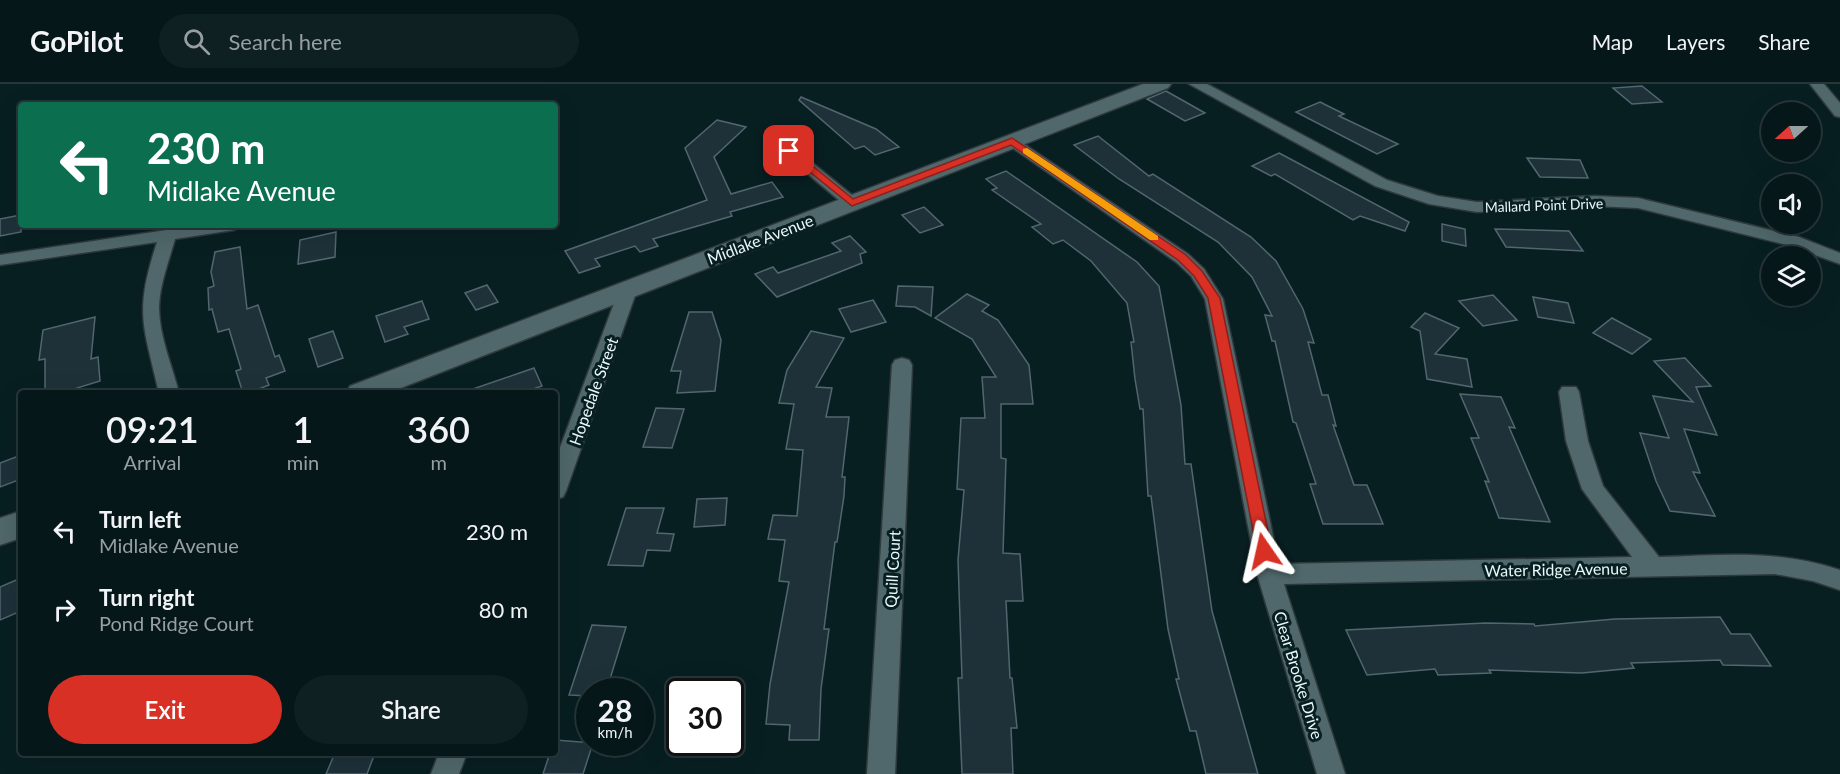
<!DOCTYPE html>
<html lang="en">
<head>
<meta charset="utf-8">
<style>
  :root { --surface:#06171a; --page:#0f2023; --text:#f1f3f6; --muted:#989fa2; --line:#273639; --accent:#d93025 }
  body { margin:0; font-family:Lato,sans-serif; background:var(--page); color:var(--text); height:100vh; display:flex; flex-direction:column; font-size:22px; white-space:nowrap }
  * { box-sizing:border-box; margin:0 }
  p { font-size:20px; color:var(--muted) }
  .icon { flex:none; width:33px; height:33px; fill:none; stroke:currentColor; stroke-width:2; stroke-linecap:round; stroke-linejoin:round }
  .map { position:relative; flex:1; overflow:hidden }
  .side { position:absolute; left:18px; top:306px; width:540px; height:366px; display:flex; flex-direction:column; background:var(--surface); border-radius:6px; box-shadow:0 6px 24px #0002,0 0 0 2px var(--line) }
  .side>* { flex:none }
  .hud { position:absolute; left:18px; top:18px; width:540px; height:126px; border-radius:6px; box-shadow:0 6px 24px #0002,0 0 0 2px var(--line); background:#0b6e4f; color:#fff; overflow:hidden }
  .needle { width:39px; rotate:249deg }
  .tools { position:absolute; left:1761px; top:18px; display:grid; gap:12px }
  .tools a { display:grid; place-items:center; width:60px; height:60px; border-radius:50%; background:var(--surface); box-shadow:0 6px 24px #0002,0 0 0 2px var(--line); font-size:30px }
  .speed { position:absolute; left:576px; top:594px; display:flex; gap:12px; font-size:30px; font-weight:700; text-align:center }
  .speed>* { display:grid; place-content:center; width:78px; height:78px; border-radius:50%; background:var(--surface); box-shadow:0 6px 24px #0002,0 0 0 2px var(--line); line-height:1 }
  .speed small { font-size:15px; font-weight:400 }
  .speed .limit { border:3px solid #111; border-radius:9px; background:#fff; color:#111 }
  .pin { position:absolute; display:grid; place-items:center; width:51px; height:51px; color:#fff; margin:-26px; border-radius:12px; box-shadow:0 3px 9px #0006 }
  .me { position:absolute; width:66px; margin:-33px; rotate:349deg; stroke-linejoin:round; filter:drop-shadow(0 0 4px #0008) }
  .turn { display:flex; align-items:center; gap:21px; height:126px; padding:0 30px; font-size:27px }
  .turn .icon { width:78px; height:78px; stroke-width:2.5 }
  .turn b { display:block; font-size:42px; line-height:51px }
  .eta { display:flex; justify-content:space-evenly; align-items:center; height:102px; text-align:center }
  .eta b { font-size:36px; font-weight:600; line-height:42px }
  .button { display:flex; gap:12px; margin-top:auto; padding:12px 30px }
  .button a { flex:1; height:69px; border-radius:36px; background:var(--accent); color:#fff; font-size:24px; font-weight:600; line-height:69px; text-align:center }
  .button a+a { background:var(--page); color:var(--text) }
  ul { padding:0; list-style:none }
  li { display:flex; align-items:center; gap:18px; height:78px; padding:0 30px }
  li div { flex:1 }
  li b { display:block; font-size:22px }
  li em { font-style:normal }
  header { display:flex; align-items:center; gap:36px; box-sizing:border-box; height:84px; padding:0 30px; background:var(--surface); border-bottom:2px solid var(--line) }
  header strong { font-size:28px }
  nav { display:flex; gap:33px; margin-inline-start:auto; font-size:21px }
  .search { width:420px; height:54px; background:var(--page); display:flex; align-items:center; gap:15px; box-sizing:border-box; padding:0 21px; border-radius:33px; color:var(--muted); font-size:22px }
  .map>svg:first-child { display:block }
</style>
</head>
<body>
<header>
<strong>GoPilot</strong>
<div class="search"><svg class="icon" aria-label="search" viewBox="0 0 24 24"><circle cx="10" cy="10" r="6"/><path d="M15 15l6 6"/></svg>Search here</div>
<nav><a>Map</a><a>Layers</a><a>Share</a></nav>
</header>
<div class="map">
<svg width="1840" height="690" viewBox="0 0 1840 690">
  <rect width="100%" height="100%" fill="#081f22"/>
  <!-- building -->
  <g fill="#1e3139" stroke="#51666f" stroke-width="1.5">
    <polygon points="1642,2 1662,18 1632,20 1613,4"/>
    <polygon points="1166,7 1205,29 1185,37 1147,15"/>
    <polygon points="801,13 876,45 899,63 875,71 864,62 855,65 799,16"/>
    <polygon points="1320,18 1344,30 1339,32 1398,60 1377,70 1296,28"/>
    <polygon points="717,36 746,43 714,73 731,110 772,98 783,113 730,128 732,132 653,155 658,162 640,168 635,162 595,175 600,182 579,189 565,167 707,116 685,64"/>
    <polygon points="1098,52 1149,92 1153,90 1251,153 1276,177 1303,225 1314,259 1308,258 1322,311 1328,311 1336,342 1333,341 1354,401 1367,401 1383,440 1323,440 1310,400 1316,400 1296,339 1293,338 1275,257 1272,257 1265,231 1272,232 1252,193 1218,158 1119,95 1074,61"/>
    <polygon points="1279,69 1409,138 1405,147 1360,132 1353,136 1275,90 1271,92 1252,82"/>
    <polygon points="1527,74 1580,76 1588,94 1540,93"/>
    <polygon points="1006,87 1137,178 1159,202 1181,321 1185,380 1191,380 1212,527 1258,690 1206,690 1196,647 1190,647 1176,595 1179,595 1168,545 1151,412 1148,412 1143,325 1140,325 1135,295 1131,258 1134,258 1127,219 1091,177 1063,156 1053,160 1032,143 1041,140 992,106 997,104 986,95"/>
    <polygon points="924,123 943,141 920,149 902,131"/>
    <polygon points="21,131 21,148 0,152 0,135"/>
    <polygon points="1442,140 1465,145 1466,162 1442,157"/>
    <polygon points="1495,145 1569,147 1583,167 1506,163"/>
    <polygon points="336,148 335,173 298,180 300,156"/>
    <polygon points="850,152 866,168 860,170 862,179 777,213 755,190 773,183 778,189 841,167 832,159"/>
    <polygon points="240,163 247,225 258,221 275,273 279,271 285,287 266,294 269,301 248,309 243,309 236,287 241,285 229,245 218,248 212,225 209,226 208,204 214,202 211,188 215,168"/>
    <polygon points="487,201 498,218 476,226 465,209"/>
    <polygon points="898,202 933,203 931,232 915,223 896,222"/>
    <polygon points="967,210 989,221 982,227 998,236 1029,281 1033,320 1001,320 1001,374 1006,375 1003,469 1020,470 1023,517 1006,517 1010,594 1012,594 1017,644 1011,644 1013,690 962,690 958,594 962,594 958,476 964,406 957,405 961,334 985,334 982,293 996,293 972,255 935,234"/>
    <polygon points="1493,211 1517,236 1483,242 1459,217"/>
    <polygon points="1533,213 1568,219 1574,239 1538,233"/>
    <polygon points="873,216 886,238 851,248 839,225"/>
    <polygon points="422,217 429,235 404,243 408,250 385,258 376,232"/>
    <polygon points="689,228 712,228 721,256 715,307 677,309 681,287 671,287"/>
    <polygon points="1425,229 1459,244 1435,270 1467,275 1472,303 1427,295 1420,247 1411,243"/>
    <polygon points="95,233 91,275 98,273 100,297 61,309 45,309 45,275 39,276 43,246"/>
    <polygon points="1612,234 1651,255 1632,270 1593,249"/>
    <polygon points="333,247 343,274 318,283 309,255"/>
    <polygon points="811,247 844,254 816,303 832,304 826,333 849,333 842,393 845,393 844,412 837,458 835,458 824,545 829,545 821,605 819,656 789,656 790,641 766,640 770,600 789,498 779,497 785,456 768,455 773,431 797,432 803,366 786,365 794,320 779,319 787,286"/>
    <polygon points="1685,274 1711,302 1696,303 1717,351 1684,345 1700,389 1693,388 1715,432 1670,427 1656,397 1640,349 1669,354 1653,312 1693,318 1654,277"/>
    <polygon points="534,284 542,302 521,309 471,309 470,306"/>
    <polygon points="1460,310 1501,313 1515,344 1509,343 1550,438 1499,434 1485,397 1489,398 1471,354 1479,354"/>
    <polygon points="656,324 684,325 672,364 643,363"/>
    <polygon points="21,371 21,395 0,403 0,379"/>
    <polygon points="727,414 725,441 694,443 697,415"/>
    <polygon points="626,424 664,424 657,449 674,450 670,467 647,466 643,482 608,481"/>
    <polygon points="21,494 21,527 0,536 0,503"/>
    <polygon points="1720,533 1731,550 1750,550 1771,582 1723,581 1720,576 1631,579 1634,584 1582,589 1489,586 1491,589 1438,591 1435,585 1367,591 1346,546 1485,539 1534,540 1535,542 1615,535"/>
    <polygon points="592,541 626,543 606,608 590,608 590,612 569,611"/>
    <polygon points="555,656 593,659 583,690 543,690 550,669 555,669"/>
    <polygon points="335,669 375,669 367,690 326,690"/>
  </g>
  <g fill="none" stroke-linecap="round" stroke-linejoin="round">
    <!-- street casing -->
    <g stroke="#2f393c" stroke-width="3">
      <g id="street">
        <polygon points="1189,0 1207,0 1387,96 1438,112 1477,118 1594,112 1638,114 1799,153 1840,169 1840,180 1787,161 1638,124 1594,122 1477,128 1429,120 1375,102"/>
        <polygon points="1810,0 1824,0 1840,19 1840,33 1835,32"/>
        <path d="M 1012,52 L 1188,170 L 1204,185 L 1223,215 L 1279,480 L 1632,473 L 1582,405 L 1566,357 L 1559,308 L 1562,303 L 1576,303 L 1579,308 L 1588,357 L 1603,402 L 1659,473 C 1723,471 1778,465 1840,486 L 1840,506 L 1813,497 L 1775,490 L 1284,500 L 1345,690 L 1317,690 L 1257,490 L 1205,215 L 1191,192 L 1176,178 L 1007,60 L 1004,57 Z"/>
        <polygon points="789,62 794,64 858,116 860,119 858,122 846,122 784,70 781,67"/>
        <path d="M 200,141 L 242,141 L 234,146 L 175,155 C 169,177 160,199 159,223 C 159,252 172,281 179,309 L 159,309 C 143,239 134,229 157,158 L 0,181 L 0,171 Z"/>
        <polygon points="628,200 637,206 566,407 563,413 555,415 555,377 619,206"/>
        <polygon points="902,274 909,276 912,281 895,690 867,690 892,281 895,276"/>
        <polygon points="439,669 467,669 459,690 431,690"/>
      </g>
    </g>
    <!-- secondary casing -->
    <g stroke="#2f393c" stroke-width="3">
      <g id="secondary">
        <polygon points="1143,0 1171,0 1168,4 388,309 346,309 350,302"/>
        <polygon points="21,427 21,454 0,461 0,434"/>
      </g>
    </g>
    <!-- street -->
    <use href="#street" fill="#50686b" fill-rule="evenodd"/>
    <!-- secondary -->
    <use href="#secondary" fill="#50686b" fill-rule="evenodd"/>
  </g>
  <!-- route -->
  <polygon fill="#d93025" stroke="#8d1f18" stroke-width="1.5" points="1012,54 1186,171 1202,187 1220,214 1272,467 1270,471 1264,473 1257,467 1208,214 1194,192 1178,176 1011,61 852,122 784,67 792,65 853,115"/>
  <!-- slow -->
  <polygon fill="#f59e0b" points="1027,64 1158,152 1158,156 1150,156 1023,69 1023,65"/>
  <g text-anchor="middle" dominant-baseline="central" stroke-width="6" stroke-linejoin="round" paint-order="stroke">
    <!-- far-street labels -->
    <g font-size="14" fill="#eaf8fa" stroke="#081f22">
      <text transform="translate(1544 121) rotate(-2)">Mallard Point Drive</text>
    </g>
    <!-- street labels -->
    <g font-size="16" fill="#eaf8fa" stroke="#081f22">
      <text transform="translate(760 155) rotate(-21)">Midlake Avenue</text>
      <text transform="translate(593 307) rotate(-70)">Hopedale Street</text>
      <text transform="translate(892 485) rotate(-87)">Quill Court</text>
      <text transform="translate(1556 485) rotate(-1)">Water Ridge Avenue</text>
      <text transform="translate(1299 591) rotate(73)">Clear Brooke Drive</text>
    </g>
  </g>
</svg>
<div class="tools">
<a><svg class="needle" viewBox="-14 -14 28 28"><path d="M0-13l5 13h-10z" fill="#e53935"/><path d="M0 13l5-13h-10z" fill="#989fa2"/></svg></a>
<a><svg class="icon" aria-label="sound" viewBox="0 0 24 24"><path d="M4 9h4l5-4v14l-5-4H4zM17 9q2 3 0 6"/></svg></a>
<a><svg class="icon" aria-label="layers" viewBox="0 0 24 24"><path d="M12 4l9 5-9 5-9-5zM3 14l9 5 9-5"/></svg></a>
</div>
<div class="speed"><div>28<small>km/h</small></div><div class="limit">30</div></div>
<div class="pin" style="left:789px;top:67px;background:#d93025"><svg class="icon" aria-label="arrive" viewBox="0 0 24 24"><path d="M6 21V4h12l-3 4 3 4H6"/></svg></div>
<svg class="me" style="left:1264px;top:467px" viewBox="-20 -20 40 40"><path d="M0-17L14 15 0 8-14 15z" fill="#d93025" stroke="#fff" stroke-width="4"/></svg>
<div class="hud">
<div class="turn"><svg class="icon" aria-label="left" viewBox="0 0 24 24"><path d="M17 20v-9H6M10 6l-5 5 5 5"/></svg><div><b>230 m</b>Midlake Avenue</div></div>
</div>
<section class="side">
<div class="eta">
<div><b>09:21</b><p>Arrival</p></div>
<div><b>1</b><p>min</p></div>
<div><b>360</b><p>m</p></div>
</div>
<ul>
<li><svg class="icon" aria-label="left" viewBox="0 0 24 24"><path d="M17 20v-9H6M10 6l-5 5 5 5"/></svg><div><b>Turn left</b><p>Midlake Avenue</p></div><em>230 m</em></li>
<li><svg class="icon" aria-label="right" viewBox="0 0 24 24"><path d="M7 20v-9h11M14 6l5 5-5 5"/></svg><div><b>Turn right</b><p>Pond Ridge Court</p></div><em>80 m</em></li>
</ul>
<div class="button"><a>Exit</a><a>Share</a></div>
</section>
</div>
</body>
</html>
